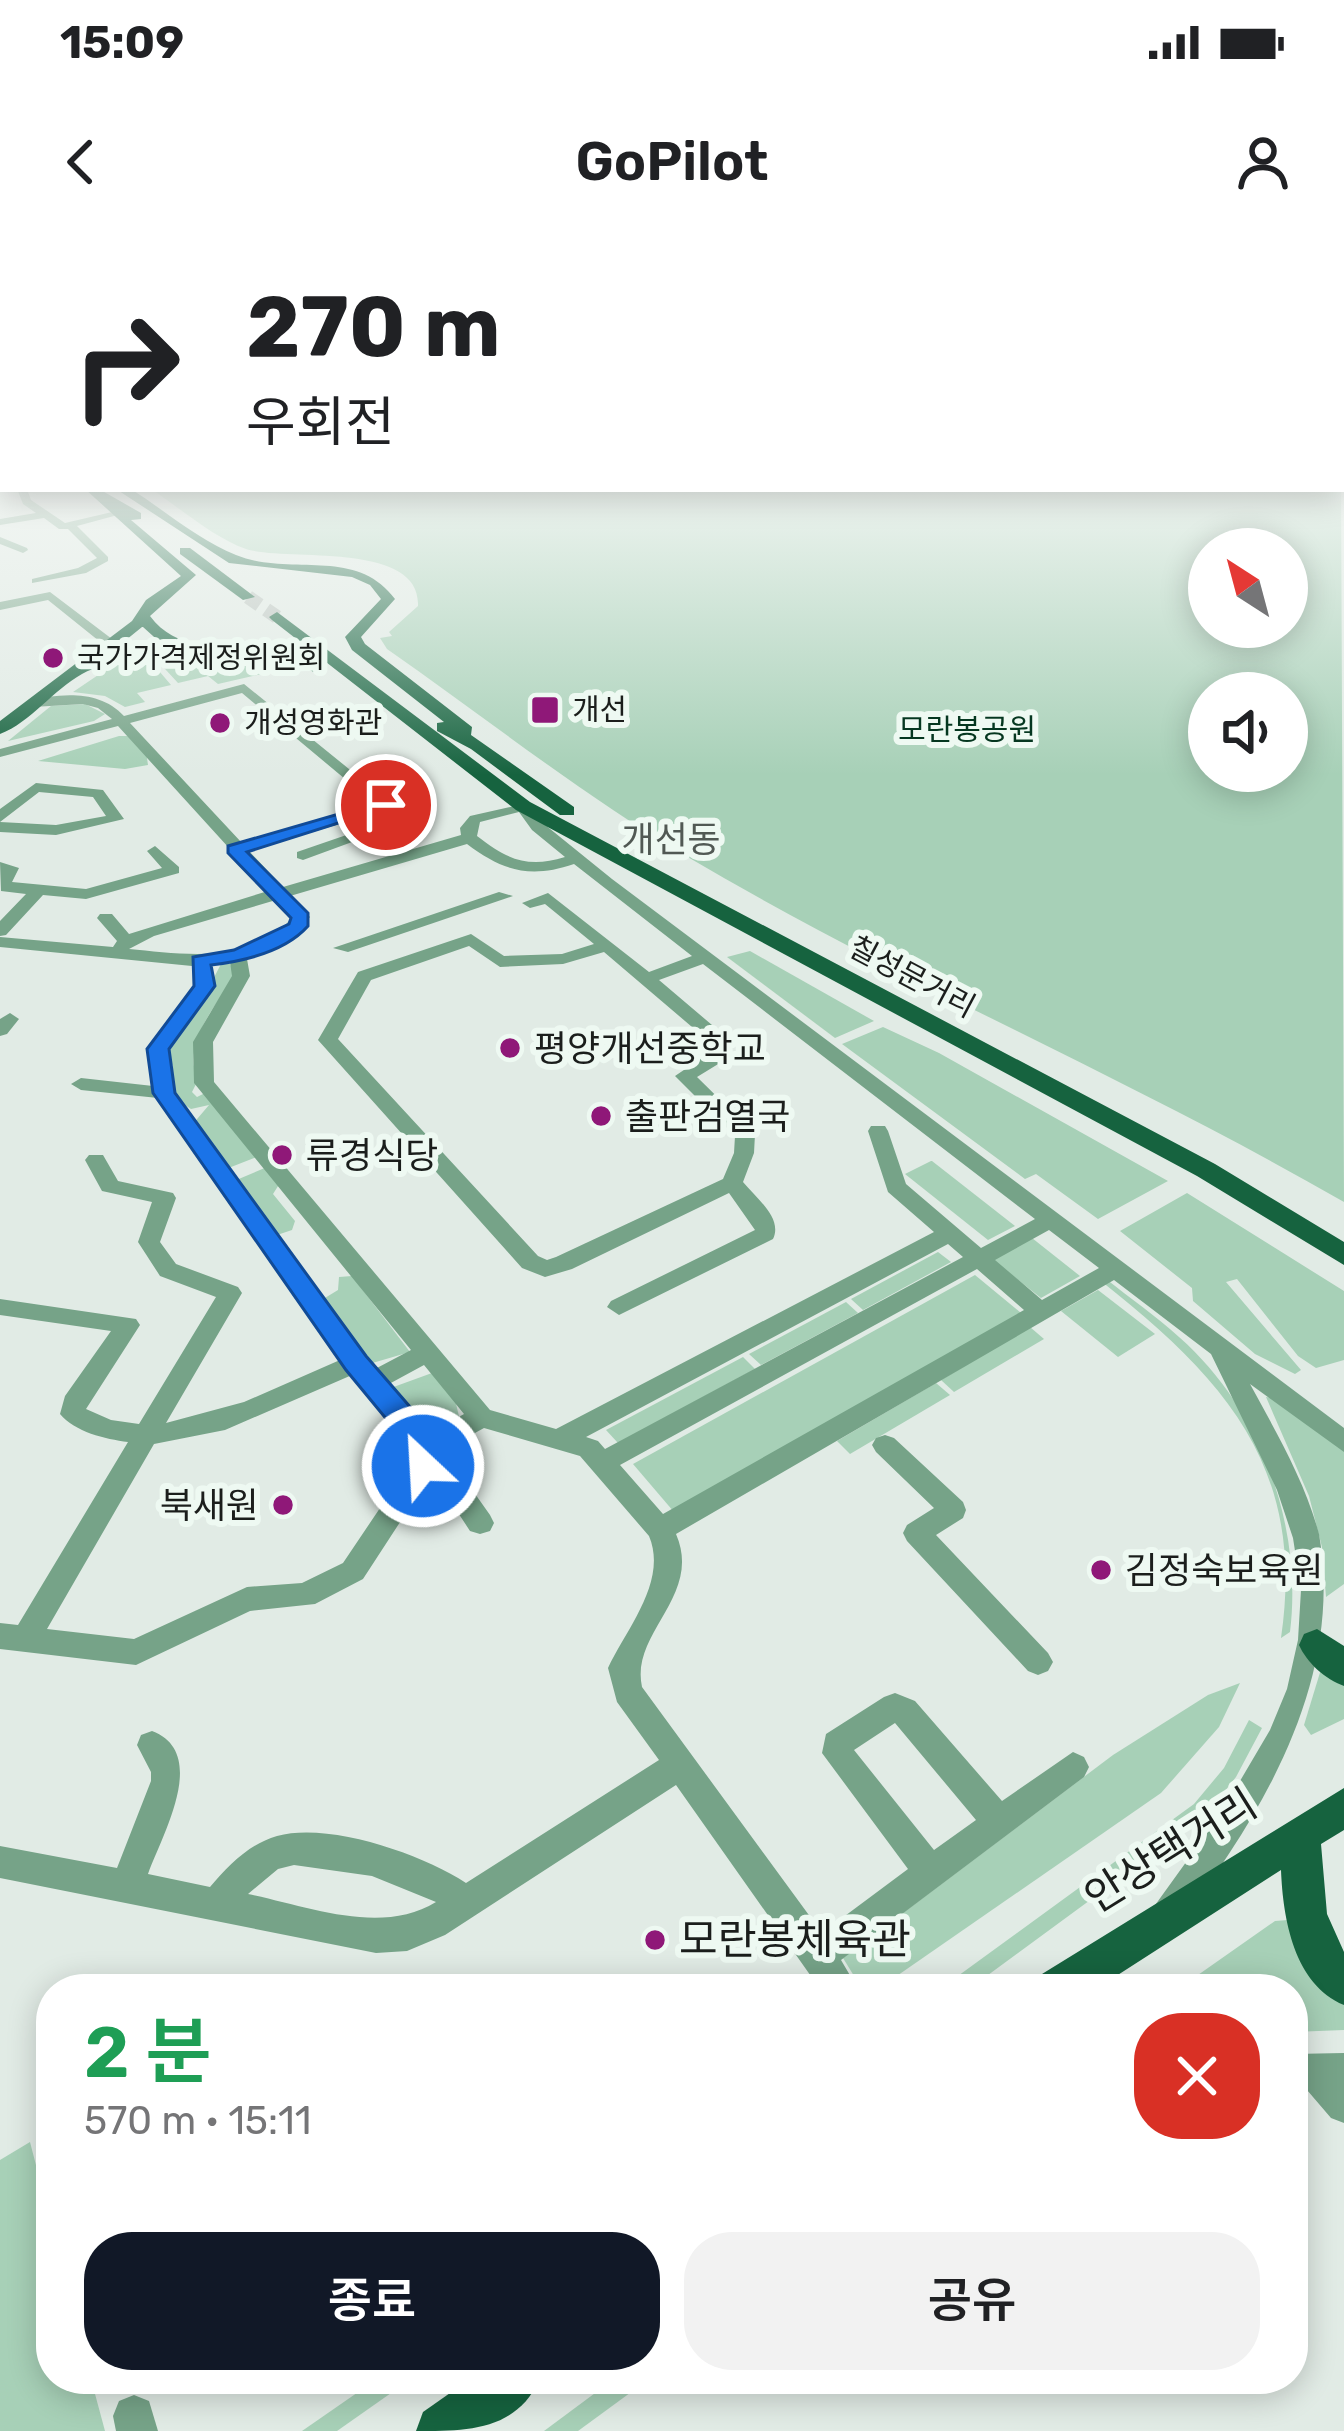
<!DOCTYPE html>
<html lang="ko">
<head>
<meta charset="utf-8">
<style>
  :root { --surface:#fff; --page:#f2f2f2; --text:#202124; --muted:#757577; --accent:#111827 }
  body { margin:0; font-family:Rubik,"Noto Sans KR",sans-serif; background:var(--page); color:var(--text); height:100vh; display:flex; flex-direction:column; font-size:45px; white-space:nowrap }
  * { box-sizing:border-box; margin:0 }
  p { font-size:39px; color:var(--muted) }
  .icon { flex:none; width:66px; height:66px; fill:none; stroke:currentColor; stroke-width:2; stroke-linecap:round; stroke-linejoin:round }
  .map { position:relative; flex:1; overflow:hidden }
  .side { position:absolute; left:36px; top:1734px; width:1272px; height:420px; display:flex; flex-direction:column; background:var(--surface); border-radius:48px; box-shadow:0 6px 30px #0003 }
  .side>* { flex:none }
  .top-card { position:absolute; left:0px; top:0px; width:1344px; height:252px; box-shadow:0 6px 30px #0003; background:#fff; color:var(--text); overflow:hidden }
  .needle { width:78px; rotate:324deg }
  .buttons { position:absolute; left:1188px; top:288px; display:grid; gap:24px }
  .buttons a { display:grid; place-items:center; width:120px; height:120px; border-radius:50%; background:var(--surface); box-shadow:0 6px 30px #0003; font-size:60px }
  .pin { position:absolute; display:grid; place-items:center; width:102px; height:102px; color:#fff; margin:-51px; border:6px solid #fff; border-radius:50%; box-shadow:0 3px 12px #0007 }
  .me { position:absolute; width:132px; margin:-66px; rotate:335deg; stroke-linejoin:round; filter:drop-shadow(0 0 9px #0008) }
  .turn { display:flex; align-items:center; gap:42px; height:252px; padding:0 48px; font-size:54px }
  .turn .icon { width:156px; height:156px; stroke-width:2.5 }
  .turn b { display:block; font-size:84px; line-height:102px }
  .round { display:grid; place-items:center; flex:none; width:126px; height:126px; border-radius:48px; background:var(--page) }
  .overview { display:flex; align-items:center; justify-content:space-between; height:204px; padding:0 48px }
  h1 { font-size:72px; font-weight:600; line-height:90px; color:#1e9e55 }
  .button { display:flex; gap:24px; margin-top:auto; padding:24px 48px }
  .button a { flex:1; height:138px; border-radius:48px; background:var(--accent); color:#fff; font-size:48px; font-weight:600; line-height:138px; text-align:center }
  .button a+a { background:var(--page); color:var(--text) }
  .status { display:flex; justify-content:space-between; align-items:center; height:84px; padding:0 60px; background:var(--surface); direction:ltr }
  .status svg { height:33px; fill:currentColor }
  header { display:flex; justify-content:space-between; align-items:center; height:156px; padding:0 48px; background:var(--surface); font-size:54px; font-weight:600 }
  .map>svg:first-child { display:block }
</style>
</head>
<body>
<div class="status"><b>15:09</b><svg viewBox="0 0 49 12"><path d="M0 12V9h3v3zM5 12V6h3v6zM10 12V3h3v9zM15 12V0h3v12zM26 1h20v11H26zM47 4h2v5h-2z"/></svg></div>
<header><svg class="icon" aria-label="back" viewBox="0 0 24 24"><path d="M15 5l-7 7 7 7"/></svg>GoPilot<svg class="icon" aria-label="person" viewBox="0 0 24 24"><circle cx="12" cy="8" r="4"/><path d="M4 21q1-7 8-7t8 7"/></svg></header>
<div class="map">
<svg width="1344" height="2191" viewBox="0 0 1344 2191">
  <rect width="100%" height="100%" fill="#e1ebe5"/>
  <!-- green -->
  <g fill="#a7d0b7" fill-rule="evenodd">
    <path d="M 1341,232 L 1344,962 C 1129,838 899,742 686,616 C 581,554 486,478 387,409 L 380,398 L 392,396 L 389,392 L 418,366 C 421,300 286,322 246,309 C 214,298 180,268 151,249 L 1341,249 ZM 1209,309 L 1287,309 L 1287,387 L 1209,387 ZM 1209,453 L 1287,453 L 1287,531 L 1209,531 Z"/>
    <polygon points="154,417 262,425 275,431 218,444 208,436 178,443"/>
    <polygon points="148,418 171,445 137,453 145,462 125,467 105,456 73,452 110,427"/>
    <polygon points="85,464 105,474 94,481 8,501 51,466"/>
    <polygon points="119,496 132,496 146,511 148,525 125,529 38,521"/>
    <polygon points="750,711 874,781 835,798 727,717"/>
    <path d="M 221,724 L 230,724 L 235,735 C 216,766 181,804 198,840 L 192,852 L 197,857 L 207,852 L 259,916 L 226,929 L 192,885 L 209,865 L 191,869 L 173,857 L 173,826 L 164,811 L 207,751 Z"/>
    <polygon points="883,787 939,813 1168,941 1098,979 1036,934 1025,939 842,804"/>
    <polygon points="931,921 932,921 1015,986 988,1000 905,934"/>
    <polygon points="267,927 280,943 273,954 295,981 292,990 274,996 234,941"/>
    <polygon points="1187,953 1344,1051 1344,1120 1316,1128 1298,1116 1237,1039 1226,1042 1301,1130 1295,1134 1255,1114 1193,1061 1192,1048 1120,991"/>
    <polygon points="1032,998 1080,1036 1041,1058 993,1020"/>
    <polygon points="938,1012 951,1022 863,1070 851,1059"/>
    <polygon points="975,1035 1021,1073 674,1272 633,1224"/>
    <polygon points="352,1036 410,1112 369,1124 320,1061 338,1050 339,1037"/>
    <path d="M 1106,1039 C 1130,1058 1156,1076 1179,1097 C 1261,1169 1303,1286 1290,1392 L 1281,1398 C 1306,1228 1226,1140 1101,1041 Z"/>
    <polygon points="1098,1050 1155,1094 1118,1117 1061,1071"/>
    <polygon points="846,1062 858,1073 761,1125 749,1114"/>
    <polygon points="1030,1087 1044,1099 954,1152 941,1140"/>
    <polygon points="743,1117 755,1129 618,1203 606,1190"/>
    <polygon points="432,1133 455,1159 460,1181 422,1190 388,1149"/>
    <polygon points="936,1143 950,1155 850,1214 837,1201"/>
    <polygon points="1266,1157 1274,1158 1344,1210 1344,1344 1326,1357 1322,1307 1309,1256"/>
    <polygon points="1322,1426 1344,1445 1344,1479 1311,1495 1304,1485"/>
    <polygon points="1240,1443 1219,1487 1161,1553 878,1749 862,1749 843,1718 1113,1515 1208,1455"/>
    <polygon points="1249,1480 1262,1488 1236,1537 1206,1575 969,1749 940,1749 1194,1564 1224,1528"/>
    <polygon points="1288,1680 1344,1763 1344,1790 1293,1792 1293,1749 1178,1749 1275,1681"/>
    <polygon points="30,1902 51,1983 51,2139 91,2139 105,2191 0,2191 0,1920"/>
    <polygon points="377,2139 411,2139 337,2191 302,2191"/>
    <polygon points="614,2139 649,2139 578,2191 544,2191"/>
  </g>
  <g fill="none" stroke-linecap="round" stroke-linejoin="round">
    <!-- major-tunnel -->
    <polyline stroke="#b9c2bd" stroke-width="14" stroke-dasharray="14 8" stroke-linecap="butt" points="248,357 277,377"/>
    <!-- minor -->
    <g fill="#76a388" fill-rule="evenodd">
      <polygon points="3,233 3,239 0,240 0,234"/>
      <polygon points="17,249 27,249 31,260 65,283 125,269 125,273 77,286 108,317 108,321 86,333 32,343 32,339 78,328 97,318 68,289 59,289 44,278 0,285 0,279 36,273 23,264"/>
      <polygon points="0,297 27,308 28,310 23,313 0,304"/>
      <polygon points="50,352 112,399 112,405 104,405 48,360 0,370 0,362"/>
      <path d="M 244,444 L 412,580 L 303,620 L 297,618 L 297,612 L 393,579 L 383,571 L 249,611 L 283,647 L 461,595 L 460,588 L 470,576 L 528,563 L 544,584 L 612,639 L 1344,1188 L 1344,1212 L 1250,1144 C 1276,1192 1305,1241 1319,1294 C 1344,1438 1264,1572 1182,1680 L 1170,1685 L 1158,1680 L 1153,1668 L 1220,1575 L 1270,1490 L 1287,1449 L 1298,1400 L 1301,1350 L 1293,1298 L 1277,1250 L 1211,1114 L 1114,1040 L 676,1294 C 703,1356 630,1392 642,1447 L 822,1693 L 908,1629 L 822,1513 L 826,1494 L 884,1457 L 895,1453 L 915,1461 L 1002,1561 L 1073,1512 L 1084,1517 L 1089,1527 L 1084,1537 L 841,1720 L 858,1749 L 820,1749 L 676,1545 L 445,1695 L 407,1711 L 376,1713 L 0,1638 L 0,1606 L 117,1628 L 151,1541 L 151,1532 L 137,1505 L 141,1495 L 152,1491 C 210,1513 162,1595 148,1634 L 210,1647 C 229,1625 249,1604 277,1596 C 330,1582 421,1614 466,1643 L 659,1520 L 617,1462 L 608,1428 C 627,1388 668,1341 649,1296 L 580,1216 L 484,1188 L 444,1210 L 490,1275 L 494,1283 L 490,1291 L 480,1294 L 470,1291 L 432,1233 L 363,1339 L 315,1364 L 250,1371 L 136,1425 L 0,1409 L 0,1383 L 18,1385 L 128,1202 C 105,1199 75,1192 60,1174 L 65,1156 L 111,1091 L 0,1075 L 0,1059 L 136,1079 L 140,1085 L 86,1169 L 111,1180 L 139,1184 L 216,1057 L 160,1036 L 138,1002 L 152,962 L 102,951 L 85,920 L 89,915 L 103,915 L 118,941 L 173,953 L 176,958 L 160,1002 L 176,1024 L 238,1047 L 242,1053 L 166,1183 L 244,1162 L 340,1120 L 158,858 L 81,850 L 71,844 L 81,838 L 153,846 L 148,809 L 195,746 L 192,726 L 0,707 L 0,697 L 113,707 L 117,701 L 97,678 L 100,674 L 112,674 L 129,694 L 268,651 L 235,615 L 229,613 L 229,608 L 118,486 L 0,517 L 0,509 L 112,479 L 98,468 L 83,464 L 33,467 L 28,466 L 28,460 C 61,454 99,449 124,476 ZM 242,453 L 375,564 L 242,603 L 130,483 ZM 519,572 L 532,590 L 565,617 C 527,629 507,619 477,596 L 480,582 ZM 467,604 C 503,631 530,639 574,624 L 692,716 L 649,732 L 548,653 L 522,663 L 530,668 L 545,664 L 594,704 L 562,714 L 504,716 L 471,694 L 358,732 L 318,800 L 522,1028 L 545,1037 L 572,1029 L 729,953 L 755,990 L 611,1061 L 607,1067 L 619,1075 L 773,999 C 783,978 757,959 743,942 L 754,913 L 755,894 L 697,837 L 728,818 L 732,802 L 659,740 L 703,724 L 1035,979 L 981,1008 L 906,944 L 888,891 L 885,886 L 871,886 L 868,891 L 888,952 L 934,992 L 556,1189 L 490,1170 L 214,842 L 213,802 L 250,736 L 247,719 L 293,700 L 310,677 L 290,656 ZM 276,660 L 292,677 C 256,726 182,714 129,709 L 154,696 ZM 469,706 L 500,727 L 563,724 L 604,712 L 712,804 L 712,811 L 675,836 L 735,896 L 734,913 L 723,939 L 556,1017 L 547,1020 L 538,1016 L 338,799 L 371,740 ZM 230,722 L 232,736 L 193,802 L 194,843 L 411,1110 L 375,1129 L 174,853 L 168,809 L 213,746 L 210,725 ZM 1049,990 L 1099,1028 L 1042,1060 L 995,1020 ZM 948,1004 L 963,1017 L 605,1209 L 598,1201 L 586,1197 ZM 977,1029 L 1024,1070 L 663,1274 L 620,1225 ZM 424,1125 L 464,1174 L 431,1193 L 389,1144 ZM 352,1135 L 414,1209 L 411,1222 L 343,1323 L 302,1343 L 247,1347 L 134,1399 L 47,1389 L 154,1204 L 225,1190 ZM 895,1483 L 976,1580 L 934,1610 L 854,1510 ZM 294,1625 L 372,1636 L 436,1662 C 381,1696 307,1666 248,1654 L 278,1629 Z"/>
      <polygon points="36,543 103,550 124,579 56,595 0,592 0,582 56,585 106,576 93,557 39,552 0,582 0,569"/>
      <polygon points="155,606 179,627 179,633 86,659 43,655 6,695 0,696 0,681 26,654 1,651 0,622 19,628 12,642 86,649 162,628 147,611"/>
      <polygon points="499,652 513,656 348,712 333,708"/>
      <polygon points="10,773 19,779 7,794 0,796 0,779"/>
      <polygon points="885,1195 894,1198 963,1262 966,1270 963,1278 936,1295 1048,1413 1053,1422 1048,1431 1038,1435 1028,1431 907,1301 903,1293 907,1285 934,1268 876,1212 872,1205 876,1198"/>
      <polygon points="1344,1813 1344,1883 1331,1878 1307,1850 1293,1850 1293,1814"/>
      <polygon points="134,2155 149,2161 158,2191 116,2191 113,2176 119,2161"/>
    </g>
    <!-- major -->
    <g fill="#16633f" fill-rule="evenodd">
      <path d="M 85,249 L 99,249 L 141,273 L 141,279 L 131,280 L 196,335 L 150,376 C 192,432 266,383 325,427 L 325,433 C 308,435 300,420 284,415 C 244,406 117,414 82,434 C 53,450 31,482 0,494 L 0,481 L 132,381 L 146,360 L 181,336 ZM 143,387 L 163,405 L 105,417 L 142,387 Z"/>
      <path d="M 116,249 L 131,249 C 164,270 200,301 236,315 C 290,337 356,306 395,359 L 361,397 L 365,404 L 472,487 L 471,495 L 574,567 L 574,575 L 560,575 L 471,509 L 437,491 L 437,483 L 444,482 L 352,410 L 345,397 L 381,359 L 370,345 L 352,337 L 229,323 Z"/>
      <polygon points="180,308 190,308 255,357 243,360 180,314"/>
      <polygon points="277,372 530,562 1215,924 1344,1002 1344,1025 1197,936 516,570 272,380 269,377"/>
      <path d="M 1317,1389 L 1344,1406 L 1344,1446 C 1325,1439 1307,1423 1299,1405 L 1304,1394 Z"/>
      <path d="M 1344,1548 L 1344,1590 L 1321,1604 L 1327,1674 L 1344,1712 L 1344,1765 C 1294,1744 1283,1679 1281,1630 L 1096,1749 L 1035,1749 L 1042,1734 Z"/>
      <path d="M 470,2139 L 540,2139 C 516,2191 467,2191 416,2191 L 423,2172 Z"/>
    </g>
  </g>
  <!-- sky -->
  <linearGradient id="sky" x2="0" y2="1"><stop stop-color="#7eb7c8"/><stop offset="0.43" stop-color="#f2f6f3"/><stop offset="1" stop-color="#f2f6f3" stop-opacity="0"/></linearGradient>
  <rect width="1344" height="535" fill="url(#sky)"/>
  <!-- route -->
  <path fill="#1a73e8" stroke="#114b97" stroke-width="3" d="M 380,562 L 395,565 L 247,612 L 308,673 L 308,686 C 285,712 245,721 211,725 L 215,746 L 169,809 L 175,853 L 366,1116 L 438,1199 L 443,1208 L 434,1234 L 413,1234 L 408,1226 L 412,1210 L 346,1130 L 153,853 L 147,809 L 194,746 L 193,717 L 234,710 L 289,684 L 291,678 L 228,613 L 228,606 Z"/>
  <!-- markers -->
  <g fill="#8f1878" stroke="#eef9f2" stroke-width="4.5">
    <circle cx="53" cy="418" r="12"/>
    <rect x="530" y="455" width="30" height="30" rx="6"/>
    <circle cx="220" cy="483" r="12"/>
    <circle cx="510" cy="808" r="12"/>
    <circle cx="601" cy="876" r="12"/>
    <circle cx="282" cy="915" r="12"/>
    <circle cx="283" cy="1265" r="12"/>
    <circle cx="1101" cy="1330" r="12"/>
    <circle cx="655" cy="1700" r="12"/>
  </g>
  <g text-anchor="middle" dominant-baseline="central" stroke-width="12" stroke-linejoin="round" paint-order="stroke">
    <!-- far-poi labels -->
    <g font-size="30" fill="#1b1e1c" stroke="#eef9f2" text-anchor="start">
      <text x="77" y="418">국가가격제정위원회</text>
      <text x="572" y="470">개선</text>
      <text x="244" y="483">개성영화관</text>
    </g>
    <!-- far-park labels -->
    <g font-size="30" fill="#053720" stroke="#eef9f2">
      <text x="967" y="490">모란봉공원</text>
    </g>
    <!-- far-street labels -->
    <g font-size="30" fill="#1b1e1c" stroke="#eef9f2">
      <text transform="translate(912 737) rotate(28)">칠성문거리</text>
    </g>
    <!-- far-quarter labels -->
    <g font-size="36" fill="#515954" stroke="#eef9f2">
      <text x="671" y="599">개선동</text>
    </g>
    <!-- poi labels -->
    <g font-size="36" fill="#1b1e1c" stroke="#eef9f2" text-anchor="start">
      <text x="534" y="808">평양개선중학교</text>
      <text x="625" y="876">출판검열국</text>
      <text x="306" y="915">류경식당</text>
      <text x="259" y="1265" text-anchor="end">북새원</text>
      <text x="1125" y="1330">김정숙보육원</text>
    </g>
    <!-- near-street labels -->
    <g font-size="42" fill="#1b1e1c" stroke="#eef9f2">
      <text transform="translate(1171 1611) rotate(-32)">안상택거리</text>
    </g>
    <!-- near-poi labels -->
    <g font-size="42" fill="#1b1e1c" stroke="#eef9f2" text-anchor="start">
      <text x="679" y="1700">모란봉체육관</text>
    </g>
  </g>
</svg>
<div class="buttons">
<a><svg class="needle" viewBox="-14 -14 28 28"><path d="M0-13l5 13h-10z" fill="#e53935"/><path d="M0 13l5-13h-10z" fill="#757577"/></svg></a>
<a><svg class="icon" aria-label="sound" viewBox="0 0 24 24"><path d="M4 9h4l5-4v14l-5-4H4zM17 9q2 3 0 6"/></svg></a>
</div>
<div class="pin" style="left:386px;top:565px;background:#d93025"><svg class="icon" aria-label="arrive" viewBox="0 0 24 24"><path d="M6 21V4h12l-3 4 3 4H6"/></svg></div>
<svg class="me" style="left:423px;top:1226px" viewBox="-20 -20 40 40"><circle r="17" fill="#1a73e8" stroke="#fff" stroke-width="3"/><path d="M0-11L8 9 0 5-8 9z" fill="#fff"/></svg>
<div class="top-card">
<div class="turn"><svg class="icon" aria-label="right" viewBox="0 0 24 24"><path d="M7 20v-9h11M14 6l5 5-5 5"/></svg><div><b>270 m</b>우회전</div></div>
</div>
<section class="side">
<div class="overview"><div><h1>2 분</h1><p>570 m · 15:11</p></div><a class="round" style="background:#d93025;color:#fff"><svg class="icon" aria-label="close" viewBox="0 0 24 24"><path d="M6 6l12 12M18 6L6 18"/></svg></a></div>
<div class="button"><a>종료</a><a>공유</a></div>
</section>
</div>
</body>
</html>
